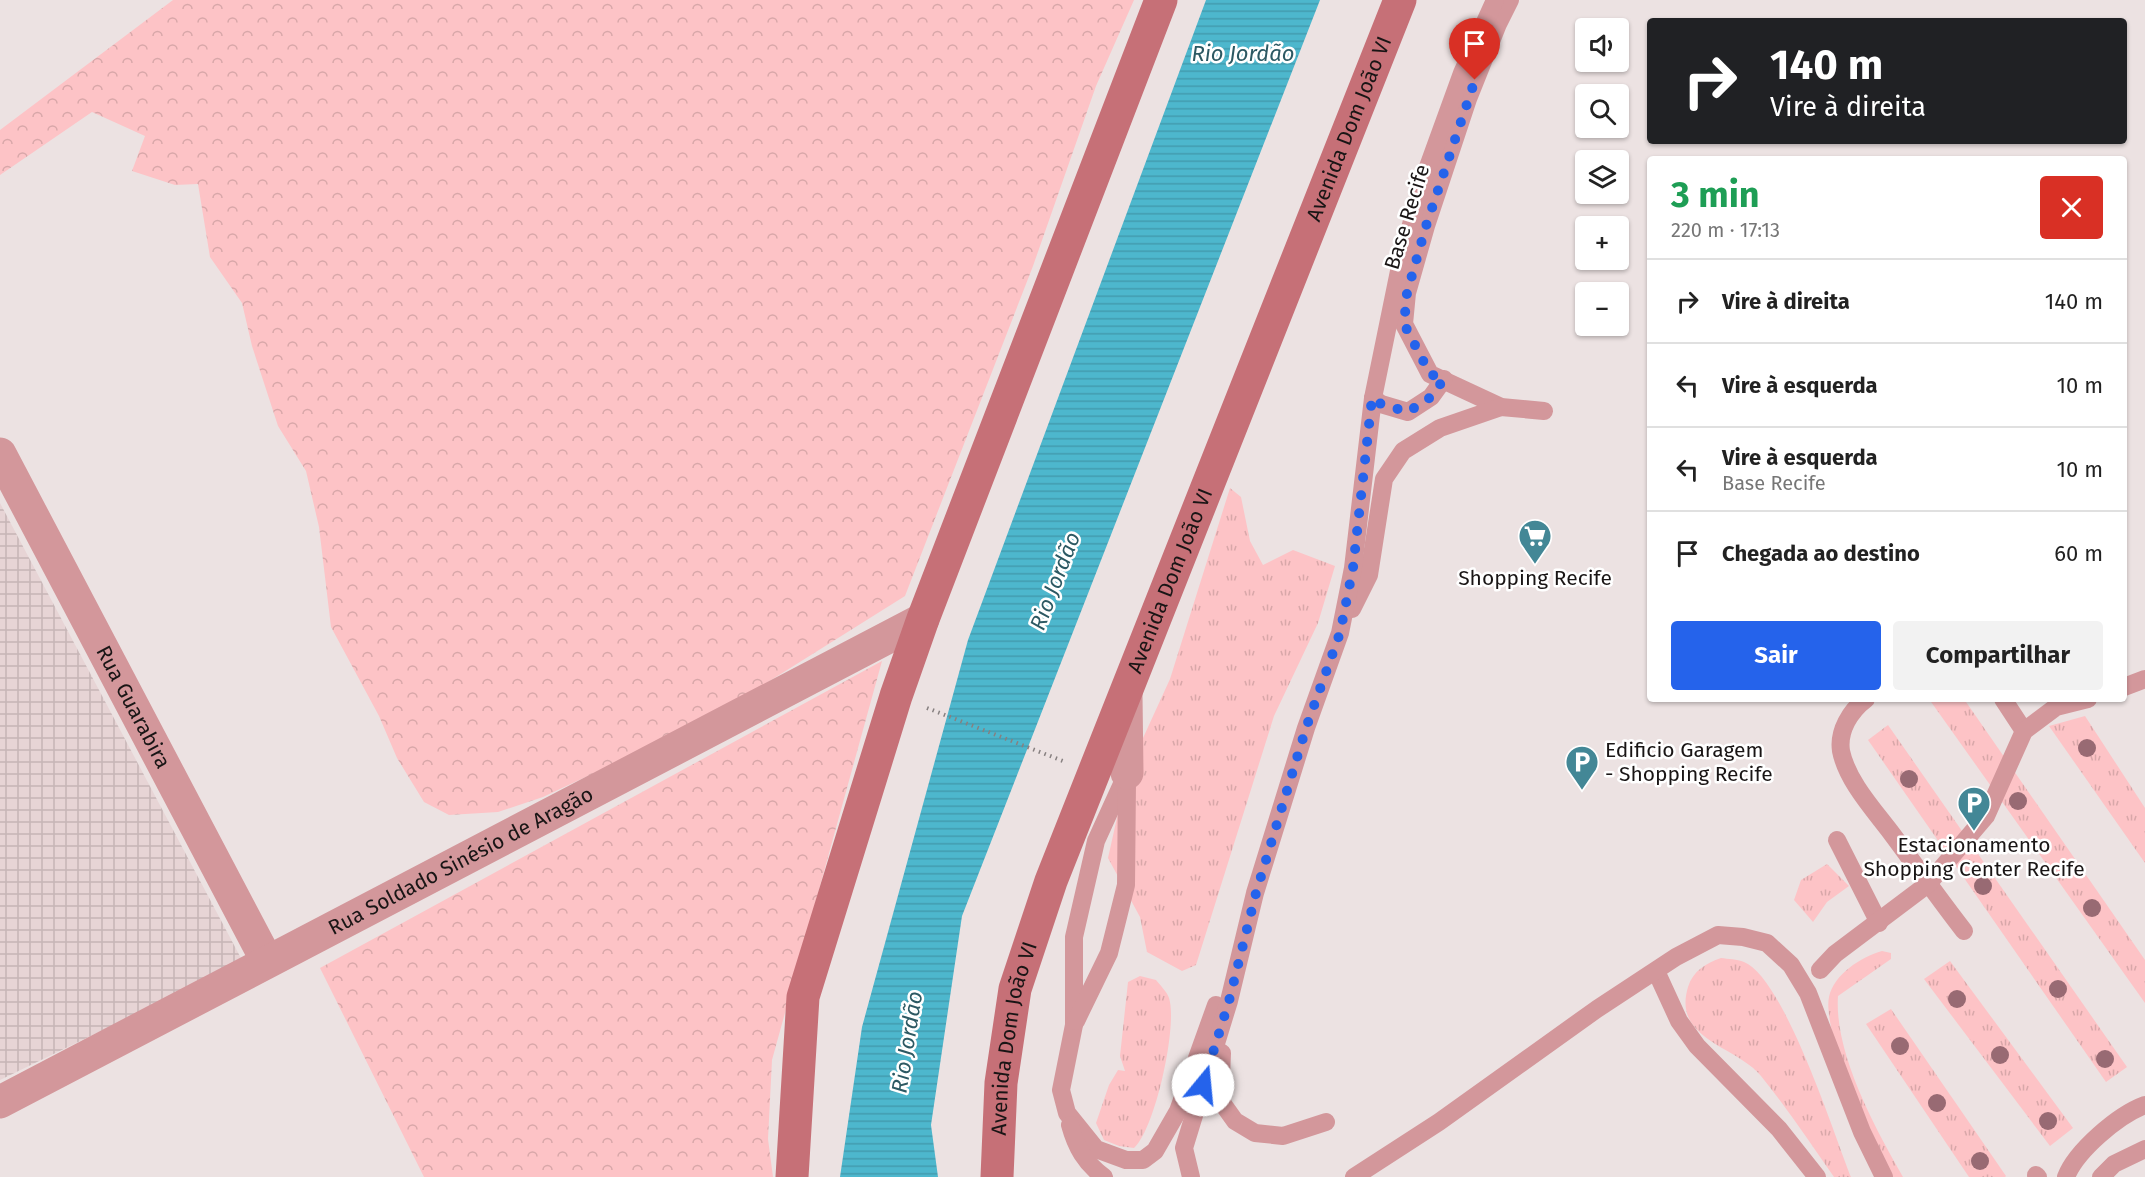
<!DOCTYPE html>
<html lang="pt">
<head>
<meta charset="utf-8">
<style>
  :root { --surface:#fff; --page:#f2f2f2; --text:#222; --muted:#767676; --line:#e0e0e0; --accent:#2563eb }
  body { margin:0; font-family:"Fira Sans",sans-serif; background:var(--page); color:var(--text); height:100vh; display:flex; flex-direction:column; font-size:22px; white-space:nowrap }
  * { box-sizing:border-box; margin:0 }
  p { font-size:20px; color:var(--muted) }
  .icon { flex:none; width:33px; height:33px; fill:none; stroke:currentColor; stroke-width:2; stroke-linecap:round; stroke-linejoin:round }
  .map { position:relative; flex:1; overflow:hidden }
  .details { position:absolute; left:1647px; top:156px; width:480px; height:546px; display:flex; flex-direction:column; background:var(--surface); border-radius:6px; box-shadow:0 2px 4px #0004 }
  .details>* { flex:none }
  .banner { position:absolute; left:1647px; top:18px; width:480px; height:126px; border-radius:6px; box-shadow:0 2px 4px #0004; background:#202124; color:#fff; overflow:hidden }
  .tools { position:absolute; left:1575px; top:18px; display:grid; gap:12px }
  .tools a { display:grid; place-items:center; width:54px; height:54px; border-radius:6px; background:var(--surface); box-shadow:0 2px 4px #0004; font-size:30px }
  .pin { position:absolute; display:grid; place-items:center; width:51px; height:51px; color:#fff; margin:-62px -26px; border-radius:50% 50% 50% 0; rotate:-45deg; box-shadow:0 0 6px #0007 }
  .pin .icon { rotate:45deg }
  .me { position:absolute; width:66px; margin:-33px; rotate:17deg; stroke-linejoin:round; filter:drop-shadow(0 0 4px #0008) }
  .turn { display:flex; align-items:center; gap:21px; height:126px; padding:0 24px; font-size:27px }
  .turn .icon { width:78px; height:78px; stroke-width:2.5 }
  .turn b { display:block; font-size:42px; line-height:51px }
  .round { display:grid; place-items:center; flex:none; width:63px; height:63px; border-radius:6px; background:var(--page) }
  .head { display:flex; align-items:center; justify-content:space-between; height:102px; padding:0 24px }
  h1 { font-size:36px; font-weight:700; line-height:45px; color:#1e9e55 }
  .cta { display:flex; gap:12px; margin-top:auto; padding:12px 24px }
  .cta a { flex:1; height:69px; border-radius:6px; background:var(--accent); color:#fff; font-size:24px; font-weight:700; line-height:69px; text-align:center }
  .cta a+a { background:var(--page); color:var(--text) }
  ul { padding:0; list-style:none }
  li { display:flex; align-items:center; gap:18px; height:84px; padding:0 24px; border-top:2px solid var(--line) }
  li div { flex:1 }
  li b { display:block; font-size:22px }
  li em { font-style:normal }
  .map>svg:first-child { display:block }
</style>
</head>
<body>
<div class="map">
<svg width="2145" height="1177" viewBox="0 0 2145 1177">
  <defs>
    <pattern id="industrial-grid" width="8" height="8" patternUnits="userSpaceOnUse" patternTransform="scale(1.5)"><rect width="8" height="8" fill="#e7d4d5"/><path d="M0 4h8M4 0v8" fill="none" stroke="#c6b5b6"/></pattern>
    <pattern id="grass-tufts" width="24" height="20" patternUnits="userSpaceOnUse" patternTransform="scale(1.5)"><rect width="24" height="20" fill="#fdc3c6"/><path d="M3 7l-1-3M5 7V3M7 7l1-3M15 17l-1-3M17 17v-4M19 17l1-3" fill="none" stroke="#d8a7a9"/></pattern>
    <pattern id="forest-crowns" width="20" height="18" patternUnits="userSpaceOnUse" patternTransform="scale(1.5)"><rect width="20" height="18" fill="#fdc3c6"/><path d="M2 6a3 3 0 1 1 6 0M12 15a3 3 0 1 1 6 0" fill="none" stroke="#d8a7a9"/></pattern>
    <pattern id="water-rules" width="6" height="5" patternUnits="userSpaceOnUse" patternTransform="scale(1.5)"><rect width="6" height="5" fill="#4db7cd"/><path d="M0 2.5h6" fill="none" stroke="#439caf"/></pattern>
  </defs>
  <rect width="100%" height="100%" fill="#ece2e2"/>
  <!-- industrial -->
  <polygon fill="url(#industrial-grid)" points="0,503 243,962 0,1080"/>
  <!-- grass -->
  <g fill="url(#grass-tufts)">
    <polygon points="1230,488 1241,497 1250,541 1263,565 1293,550 1335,566 1318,623 1274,716 1196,965 1182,971 1147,952 1140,917 1108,858 1127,773 1170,679"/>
    <polygon points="1929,699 1964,699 2145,960 2145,1003"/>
    <polygon points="2085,716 2145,808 2145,863 2049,726"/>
    <polygon points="1888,725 2127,1067 2106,1082 1868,740"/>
    <polygon points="1827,864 1849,886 1827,902 1813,922 1794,900 1801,880"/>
    <path d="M 1882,951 L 1891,953 L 1891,959 L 1838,996 C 1834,1053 1875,1128 1903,1177 L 1891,1177 C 1884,1165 1876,1154 1870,1141 C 1857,1114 1823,1024 1829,997 C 1834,974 1861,957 1882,951 Z"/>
    <path d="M 1721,958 C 1728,959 1737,959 1744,962 C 1784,978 1834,1134 1851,1177 L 1834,1177 C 1810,1143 1787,1108 1761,1076 C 1737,1046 1672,1040 1688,987 C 1693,971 1706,963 1721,958 Z"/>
    <polygon points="1950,961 2073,1128 2050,1146 1924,979"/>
    <path d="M 1140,976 L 1156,980 C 1160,985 1167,992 1169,998 C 1178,1025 1155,1130 1134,1148 L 1119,1146 L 1104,1140 L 1096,1123 L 1109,1085 L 1118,1070 L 1125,1071 L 1120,1056 L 1128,982 Z"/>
    <polygon points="1891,1009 2006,1176 2005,1177 1969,1177 1866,1024"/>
  </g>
  <!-- forest -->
  <g fill="url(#forest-crowns)">
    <polygon points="173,0 1134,0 1096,86 1033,266 905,596 709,719 543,797 498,812 449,815 424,802 397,758 379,716 331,627 319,527 306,471 278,426 252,346 242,303 210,257 198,184 175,185 132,171 145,136 92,112 0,175 0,130"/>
    <polygon points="882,661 772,1060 768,1139 773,1177 424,1177 320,968"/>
  </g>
  <!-- water -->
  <polygon fill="url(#water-rules)" points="1206,0 1320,0 962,916 931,1125 938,1177 840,1177 862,1027 968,640"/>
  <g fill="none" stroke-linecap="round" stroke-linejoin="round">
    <!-- path -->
    <polyline stroke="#878080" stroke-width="4" stroke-dasharray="1.5 4.5" stroke-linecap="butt" points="927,708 1063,761"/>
    <!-- service -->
    <g stroke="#d3979b" stroke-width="18">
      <polyline points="1510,0 1498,24 1468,99 1426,226 1407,293 1404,324 1430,374 1501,407 1544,411"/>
      <polyline points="1373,398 1381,404 1408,412 1431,397 1444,379"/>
      <polyline points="1352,609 1369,575 1384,479 1403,451 1440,428 1501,407"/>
      <polyline points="2124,687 2145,679"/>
      <path d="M 1866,699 C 1850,711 1838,731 1841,751 C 1847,781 1874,810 1892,834 C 1916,866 1939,899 1964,931"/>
      <polyline points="2003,699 2024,731"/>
      <polyline points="1127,773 1096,841 1074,937 1074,1025 1061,1090 1067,1113 1096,1149 1126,1160 1143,1160 1155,1151 1178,1111 1216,1005"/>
      <polyline points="1837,840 1879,923"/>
      <polyline points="1820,970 1835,954 1928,884 1986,816 2024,731 2056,707 2088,699"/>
      <polyline points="1656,971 1679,1021 1697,1046 1779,1129 1817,1177"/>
      <polyline points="1076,1021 1109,953 1126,885 1127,782"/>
      <polyline points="1222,1053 1220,1100 1235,1121 1255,1133 1283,1136 1326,1122"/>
      <path d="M 1070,1125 C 1076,1147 1085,1163 1104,1177"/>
      <polyline points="2036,1175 2038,1177"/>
      <polyline points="1191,1177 1184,1148 1229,1001 1255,893 1306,728 1340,633 1353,568 1373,398 1399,271 1421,186 1462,73 1495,0"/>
      <polyline points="1354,1177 1439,1122 1597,1009 1676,957 1718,935 1743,937 1767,943 1791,965 1808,993 1862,1132 1884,1177"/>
      <path d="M 2066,1177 C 2076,1151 2118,1115 2145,1105"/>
      <polyline points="2101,1177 2114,1164 2145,1149"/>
    </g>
    <!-- minor -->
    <g stroke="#d3979b" stroke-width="33">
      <path id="s1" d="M 0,454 L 267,961"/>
      <polyline points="1126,695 1127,773"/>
      <path id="s2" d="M 0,1102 L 923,619"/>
    </g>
    <!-- secondary -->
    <g stroke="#c67077" stroke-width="33">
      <polyline points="792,1177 803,997 896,696 923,619 1161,0"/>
      <path id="s3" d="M 997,1177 L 1001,1083 L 1015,989 L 1051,881 L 1400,0"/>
    </g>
  </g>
  <!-- trees -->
  <g fill="#986a73">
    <circle cx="2087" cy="748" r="9"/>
    <circle cx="1909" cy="779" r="9"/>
    <circle cx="2018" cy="801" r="9"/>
    <circle cx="1983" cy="886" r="9"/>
    <circle cx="2092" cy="908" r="9"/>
    <circle cx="2058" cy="989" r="9"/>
    <circle cx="1957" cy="999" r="9"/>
    <circle cx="1900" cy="1046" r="9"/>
    <circle cx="2000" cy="1055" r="9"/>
    <circle cx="2105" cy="1059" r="9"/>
    <circle cx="1937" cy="1103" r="9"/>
    <circle cx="2048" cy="1121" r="9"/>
    <circle cx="1980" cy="1161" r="9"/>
  </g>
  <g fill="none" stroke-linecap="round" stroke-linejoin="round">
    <!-- route -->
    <polyline stroke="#2563eb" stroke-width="10" stroke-dasharray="0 18" points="1203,1085 1229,1001 1256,893 1306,728 1340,633 1353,568 1372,398 1381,404 1408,412 1431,397 1444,379 1430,374 1404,324 1407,293 1426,226 1475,80"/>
  </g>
  <!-- icons -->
  <defs>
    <g id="supermarket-pin" transform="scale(1.725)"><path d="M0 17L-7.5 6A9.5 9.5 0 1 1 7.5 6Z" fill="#438796" stroke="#fff"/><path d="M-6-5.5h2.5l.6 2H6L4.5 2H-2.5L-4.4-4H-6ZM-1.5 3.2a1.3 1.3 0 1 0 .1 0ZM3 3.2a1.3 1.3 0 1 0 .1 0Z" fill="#fff"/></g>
    <g id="parking-pin" transform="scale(1.725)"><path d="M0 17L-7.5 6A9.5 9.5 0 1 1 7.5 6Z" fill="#438796" stroke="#fff"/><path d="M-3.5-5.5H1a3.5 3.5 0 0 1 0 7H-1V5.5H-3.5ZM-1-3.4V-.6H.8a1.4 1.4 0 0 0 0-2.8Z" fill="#fff"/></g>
  </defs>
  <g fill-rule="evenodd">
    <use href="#supermarket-pin" x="1535" y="536"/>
    <use href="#parking-pin" x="1582" y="762"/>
    <use href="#parking-pin" x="1974" y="803"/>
  </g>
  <g text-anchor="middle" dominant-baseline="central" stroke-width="5" stroke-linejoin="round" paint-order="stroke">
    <!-- street labels -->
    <g font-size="21" fill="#191515" stroke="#fff">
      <text stroke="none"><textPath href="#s3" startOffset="1112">Avenida Dom João VI</textPath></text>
      <text transform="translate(1407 217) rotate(-73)">Base Recife</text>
      <text stroke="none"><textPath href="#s3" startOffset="626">Avenida Dom João VI</textPath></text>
      <text stroke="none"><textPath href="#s1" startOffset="286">Rua Guarabira</textPath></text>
      <text stroke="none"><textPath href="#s2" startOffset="520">Rua Soldado Sinésio de Aragão</textPath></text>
      <text stroke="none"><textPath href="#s3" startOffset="140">Avenida Dom João VI</textPath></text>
    </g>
    <!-- poi labels -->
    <g font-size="21" fill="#191515" stroke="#fff">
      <text x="1535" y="578">Shopping Recife</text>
      <text x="1605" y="750" text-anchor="start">Edificio Garagem<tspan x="1605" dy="24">- Shopping Recife</tspan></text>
      <text x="1974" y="845">Estacionamento<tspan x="1974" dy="24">Shopping Center Recife</tspan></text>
    </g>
    <!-- water labels -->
    <g font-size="22" font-style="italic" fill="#2c5963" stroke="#fff">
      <text x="1243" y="53">Rio Jordão</text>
      <text transform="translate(1055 581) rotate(-69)">Rio Jordão</text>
      <text transform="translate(907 1042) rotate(-81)">Rio Jordão</text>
    </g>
  </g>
</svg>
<div class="tools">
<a><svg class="icon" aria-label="sound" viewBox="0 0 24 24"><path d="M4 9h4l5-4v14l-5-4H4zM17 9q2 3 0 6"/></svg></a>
<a><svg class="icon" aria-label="search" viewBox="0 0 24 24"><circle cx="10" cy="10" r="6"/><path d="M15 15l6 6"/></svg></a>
<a><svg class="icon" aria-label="layers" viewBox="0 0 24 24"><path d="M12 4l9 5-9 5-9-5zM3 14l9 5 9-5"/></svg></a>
<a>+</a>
<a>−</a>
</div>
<div class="pin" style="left:1475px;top:80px;background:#d93025"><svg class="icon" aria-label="arrive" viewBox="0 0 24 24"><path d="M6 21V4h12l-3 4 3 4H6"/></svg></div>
<svg class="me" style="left:1203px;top:1085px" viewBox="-20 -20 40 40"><circle r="19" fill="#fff"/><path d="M0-13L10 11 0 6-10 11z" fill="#2563eb"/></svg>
<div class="banner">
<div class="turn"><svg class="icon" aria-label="right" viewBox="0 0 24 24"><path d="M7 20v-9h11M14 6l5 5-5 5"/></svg><div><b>140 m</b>Vire à direita</div></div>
</div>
<section class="details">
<div class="head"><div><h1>3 min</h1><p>220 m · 17:13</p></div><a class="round" style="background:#d93025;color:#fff"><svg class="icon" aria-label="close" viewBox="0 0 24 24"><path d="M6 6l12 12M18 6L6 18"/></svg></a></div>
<ul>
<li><svg class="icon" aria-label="right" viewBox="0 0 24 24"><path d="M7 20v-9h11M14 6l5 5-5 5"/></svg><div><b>Vire à direita</b></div><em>140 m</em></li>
<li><svg class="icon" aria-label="left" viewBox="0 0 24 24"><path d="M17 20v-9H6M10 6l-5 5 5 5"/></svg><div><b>Vire à esquerda</b></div><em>10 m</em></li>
<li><svg class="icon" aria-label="left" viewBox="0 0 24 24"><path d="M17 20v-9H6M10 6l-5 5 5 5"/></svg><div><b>Vire à esquerda</b><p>Base Recife</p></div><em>10 m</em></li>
<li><svg class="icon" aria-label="arrive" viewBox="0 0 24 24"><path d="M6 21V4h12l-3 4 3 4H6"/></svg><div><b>Chegada ao destino</b></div><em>60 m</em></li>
</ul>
<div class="cta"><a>Sair</a><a>Compartilhar</a></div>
</section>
</div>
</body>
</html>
